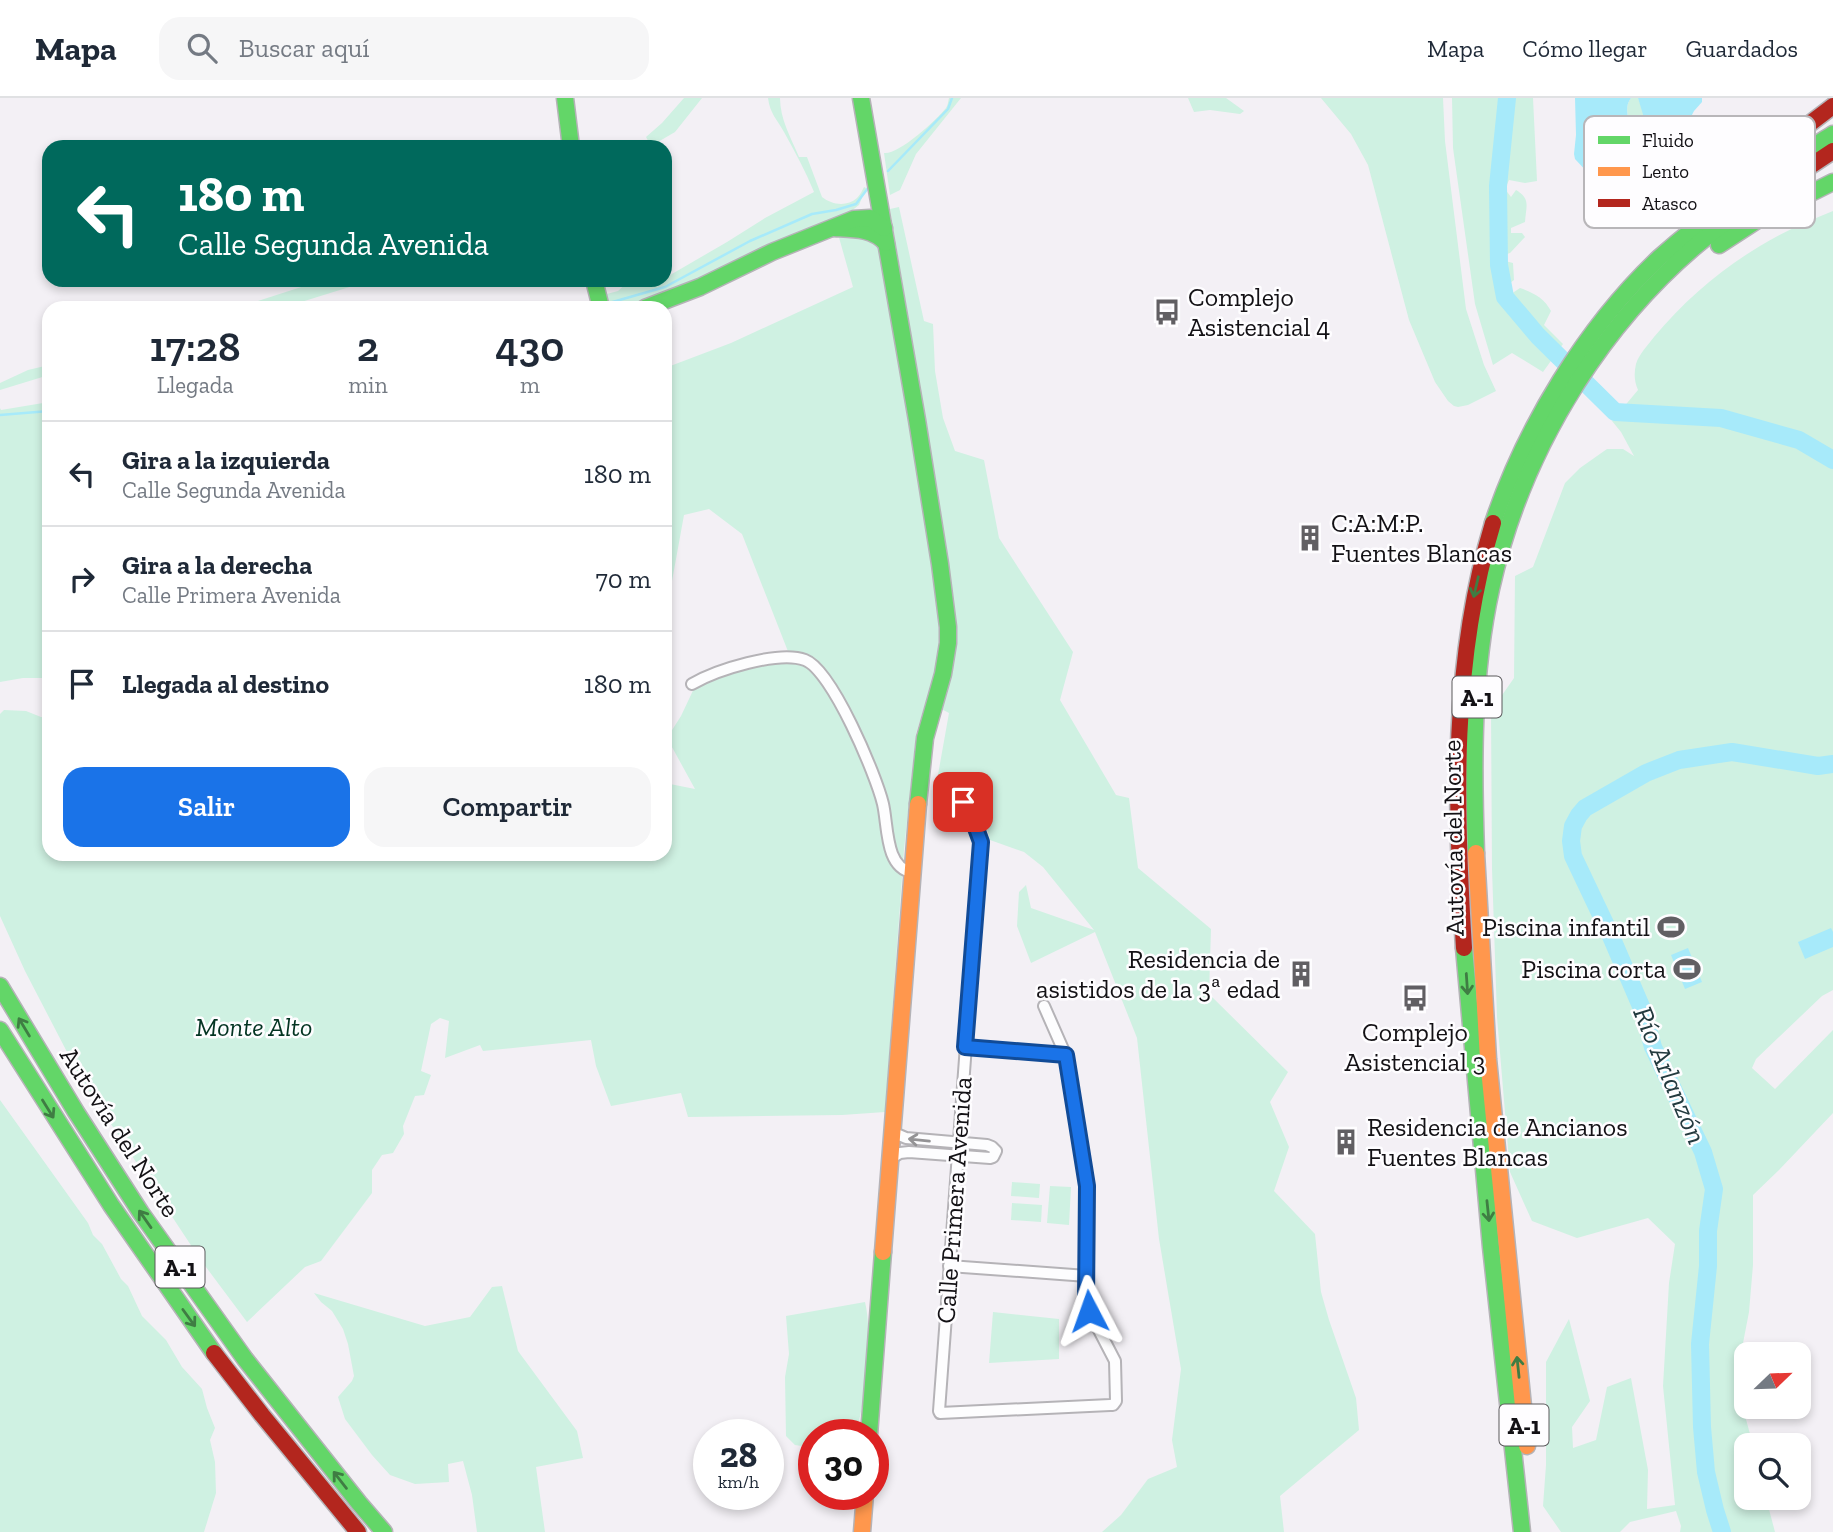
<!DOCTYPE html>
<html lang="es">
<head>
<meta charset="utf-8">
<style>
  :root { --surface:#fff; --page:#f6f6f7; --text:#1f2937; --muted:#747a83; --line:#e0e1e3; --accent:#1a73e8 }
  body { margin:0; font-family:"Zilla Slab",serif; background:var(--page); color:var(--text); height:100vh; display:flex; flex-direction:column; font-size:26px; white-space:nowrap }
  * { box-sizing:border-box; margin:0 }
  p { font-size:23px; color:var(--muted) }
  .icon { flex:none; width:38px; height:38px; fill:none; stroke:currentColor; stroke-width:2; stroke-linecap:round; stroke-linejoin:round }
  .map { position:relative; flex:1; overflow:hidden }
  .details { position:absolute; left:42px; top:203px; width:630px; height:560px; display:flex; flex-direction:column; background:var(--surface); border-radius:21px; box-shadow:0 4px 10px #0003 }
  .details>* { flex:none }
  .guide { position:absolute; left:42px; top:42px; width:630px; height:147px; border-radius:21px; box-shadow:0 4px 10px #0003; background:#00695c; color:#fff; overflow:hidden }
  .needle { width:46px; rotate:67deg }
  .controls { position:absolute; left:1734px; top:1244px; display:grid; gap:14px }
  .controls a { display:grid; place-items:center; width:77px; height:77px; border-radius:14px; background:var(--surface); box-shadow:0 4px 10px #0003; font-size:35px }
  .speed { position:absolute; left:693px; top:1321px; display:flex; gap:14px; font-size:35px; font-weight:700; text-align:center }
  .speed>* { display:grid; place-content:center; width:91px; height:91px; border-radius:50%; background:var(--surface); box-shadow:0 4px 10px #0003; line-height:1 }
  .speed small { font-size:18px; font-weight:400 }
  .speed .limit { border:10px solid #d22; background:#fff; color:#111 }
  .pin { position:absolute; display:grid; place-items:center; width:60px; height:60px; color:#fff; margin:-30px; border-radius:14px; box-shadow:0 4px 10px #0006 }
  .me { position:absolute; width:77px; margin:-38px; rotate:356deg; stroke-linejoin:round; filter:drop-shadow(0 0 5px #0008) }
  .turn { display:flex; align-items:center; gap:24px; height:147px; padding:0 21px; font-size:32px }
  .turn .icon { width:91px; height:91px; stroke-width:2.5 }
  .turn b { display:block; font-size:49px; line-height:60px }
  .eta { display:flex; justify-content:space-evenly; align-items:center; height:119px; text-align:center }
  .eta b { font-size:42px; font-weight:600; line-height:49px }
  .cta { display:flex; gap:14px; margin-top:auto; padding:14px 21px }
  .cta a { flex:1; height:80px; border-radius:21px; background:var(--accent); color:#fff; font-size:28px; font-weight:600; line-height:80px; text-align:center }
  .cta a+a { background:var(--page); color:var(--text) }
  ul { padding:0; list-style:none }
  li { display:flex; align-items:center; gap:21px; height:105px; padding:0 21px; border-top:2px solid var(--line) }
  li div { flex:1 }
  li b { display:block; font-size:26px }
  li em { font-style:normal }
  header { display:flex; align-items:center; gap:42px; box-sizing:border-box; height:98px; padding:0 35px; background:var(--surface); border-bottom:2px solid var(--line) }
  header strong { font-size:33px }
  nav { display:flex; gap:38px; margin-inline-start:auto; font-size:24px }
  .search { width:490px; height:63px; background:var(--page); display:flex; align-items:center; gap:18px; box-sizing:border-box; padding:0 24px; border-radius:21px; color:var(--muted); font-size:26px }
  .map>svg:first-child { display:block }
</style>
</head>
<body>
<header>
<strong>Mapa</strong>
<div class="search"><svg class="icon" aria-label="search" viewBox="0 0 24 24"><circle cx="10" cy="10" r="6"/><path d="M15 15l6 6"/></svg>Buscar aquí</div>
<nav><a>Mapa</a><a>Cómo llegar</a><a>Guardados</a></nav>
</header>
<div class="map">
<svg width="1833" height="1434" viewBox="0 0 1833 1434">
  <rect width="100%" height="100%" fill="#f3f0f5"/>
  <!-- green -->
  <g fill="#cff1e2">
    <polygon points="684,0 702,0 675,34 651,48 646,39 662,25"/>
    <path d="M 768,0 L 780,0 C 780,21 791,40 799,59 L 807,59 L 822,99 C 832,107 847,109 857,100 C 860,97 862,93 864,89 L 866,90 L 859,107 L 850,114 L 705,180 L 628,209 L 607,209 L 603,197 L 618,193 L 630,182 L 659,183 L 665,182 L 665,180 L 727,144 L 765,120 L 814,94 C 806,74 795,54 784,34 C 777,21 770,16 768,0 Z"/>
    <path d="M 949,0 L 961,0 L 916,56 L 900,92 L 890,97 L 884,55 C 898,57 936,23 946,10 C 948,7 948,4 949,0 Z"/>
    <polygon points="1188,0 1226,0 1244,13 1240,16 1210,12 1194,14"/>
    <polygon points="1321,0 1443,0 1445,43 1466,211 1484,267 1496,293 1468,307 1458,309 1454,308 1448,303 1435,284 1409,222 1368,67 1351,36"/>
    <path d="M 1452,0 L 1533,0 L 1537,83 L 1525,85 L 1509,82 L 1505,91 L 1511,99 L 1516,92 C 1531,101 1526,108 1525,124 L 1511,130 L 1511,135 L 1522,135 L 1525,139 L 1510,155 L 1504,157 L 1505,163 L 1513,165 L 1514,182 L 1506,188 L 1511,196 L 1520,190 C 1534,195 1544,200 1551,213 L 1544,227 L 1563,246 L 1543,274 L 1512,255 L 1493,267 L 1475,206 L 1453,50 Z"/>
    <path d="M 1631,0 L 1638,0 C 1643,12 1648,26 1644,38 L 1640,40 L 1636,40 C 1631,28 1622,11 1631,0 Z"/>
    <polygon points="899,109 924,223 933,226 935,273 943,320 955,353 984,362 999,440 1073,554 1060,602 1116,697 1129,700 1138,770 1211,831 1209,896 1288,974 1270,1004 1289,1049 1274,1093 1315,1136 1321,1194 1329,1222 1356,1300 1359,1332 1280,1398 1284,1434 1102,1434 1121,1417 1148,1381 1177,1369 1172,1342 1181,1271 1159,1141 1137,940 1095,834 1031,865 1017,828 1019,794 1026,787 1031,810 1094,832 1043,769 1024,754 990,742 977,693 936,688 949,615 926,603 916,636 904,752 885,1014 842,1017 688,1019 681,995 611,1008 596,968 591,942 483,953 480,947 445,960 449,923 440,920 431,926 421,973 431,977 424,997 415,998 403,1028 404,1036 393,1055 382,1057 372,1072 372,1095 321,1163 305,1169 247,1224 200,1161 80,979 25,873 0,818 0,616 4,612 26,613 41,619 49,619 49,756 665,756 665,685 695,691 667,640 681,618 698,582 789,556 742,436 709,411 684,417 672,483 665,489 665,270 731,245 853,189 838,136 870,138 878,146 910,322 925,319 890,111"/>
    <path d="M 1833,113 L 1833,892 L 1822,898 L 1756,961 L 1752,970 L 1775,991 L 1833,932 L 1833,1015 L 1779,1072 L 1753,1097 L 1753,1167 L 1749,1214 L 1738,1271 L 1738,1292 L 1753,1347 L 1746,1348 L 1746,1400 L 1766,1400 L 1775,1434 L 1680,1434 L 1681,1428 L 1676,1413 L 1630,1424 L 1620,1434 L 1561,1434 L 1543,1408 L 1546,1367 L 1546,1264 L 1569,1221 L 1590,1303 L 1572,1329 L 1573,1350 L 1596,1342 L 1607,1289 L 1631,1280 L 1648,1372 L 1647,1411 L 1675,1407 L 1663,1288 L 1669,1185 L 1675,1146 L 1648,1120 L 1577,1140 L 1532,1123 L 1510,1074 L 1497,919 L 1492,771 L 1491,613 L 1514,580 L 1515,478 L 1533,469 L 1565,385 L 1580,370 L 1607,351 L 1623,351 L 1634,358 L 1621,334 L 1612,323 L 1638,292 C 1634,283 1634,275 1636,266 C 1639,256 1648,247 1654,239 C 1684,203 1720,172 1760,148 C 1783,134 1808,123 1833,113 Z"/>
    <polygon points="323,182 372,182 282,210 236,210"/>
    <polygon points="49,267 49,277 0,292 0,285 28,272"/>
    <polygon points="49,304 49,580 23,580 0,584 0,310 1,312"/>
    <polygon points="0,1002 88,1125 93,1137 102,1146 121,1181 128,1188 142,1218 166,1242 182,1269 202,1291 207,1310 215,1330 210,1342 215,1364 216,1395 204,1434 0,1434"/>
    <polygon points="1012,1084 1040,1086 1039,1100 1011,1098"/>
    <polygon points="1050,1088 1071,1089 1069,1127 1047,1125"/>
    <polygon points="1012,1105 1042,1107 1041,1124 1011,1122"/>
    <polygon points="502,1188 518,1253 577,1333 583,1360 536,1369 545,1434 477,1434 472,1397 463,1363 448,1366 449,1384 415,1386 390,1377 372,1357 345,1321 338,1299 352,1283 354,1278 348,1246 343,1231 332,1213 321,1204 314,1195 425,1228 470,1219 492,1189"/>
    <path d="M 865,1204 C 873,1236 866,1305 855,1337 L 814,1337 L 814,1350 L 795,1347 L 786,1338 L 785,1279 L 789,1256 L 786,1218 Z"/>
    <polygon points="993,1214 1059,1221 1059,1261 989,1265"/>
  </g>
  <!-- water -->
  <g fill="#a7eafa">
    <path d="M 1575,0 L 1631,0 C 1622,11 1631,28 1636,39 L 1640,40 L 1644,38 L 1646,32 L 1645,23 L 1638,0 L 1702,0 L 1702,4 L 1694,13 L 1681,38 L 1667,57 L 1644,82 C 1623,81 1610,63 1590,77 L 1575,61 L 1574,56 L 1576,37 Z"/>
    <polygon points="1831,830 1833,834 1833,849 1805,861 1798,844"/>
    <polygon points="1688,850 1702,884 1685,891 1671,857"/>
  </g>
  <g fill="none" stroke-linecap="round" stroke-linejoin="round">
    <!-- stream -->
    <g stroke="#a7eafa" stroke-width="2.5">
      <polyline points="888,73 948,11 952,0"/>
      <polyline points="609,205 665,189 750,143 812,116 836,112 856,106 868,90"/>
      <polyline points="0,317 49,313"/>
    </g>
    <!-- river -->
    <g stroke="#a7eafa" stroke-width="18">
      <polyline points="1507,0 1498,88 1499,167 1505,199 1538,238 1615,314 1721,320 1799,342 1833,362"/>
      <polyline points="1722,1434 1715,1412 1706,1374 1702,1329 1700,1246 1708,1168 1708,1133 1714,1091 1703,1054 1653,949 1643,913 1610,836 1573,758 1571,743 1573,728 1579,717 1585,710 1646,675 1679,662 1732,654 1818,668 1833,666"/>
    </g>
    <!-- street casing -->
    <g stroke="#b5b3b7" stroke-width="14">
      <g id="street">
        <path d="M 692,586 C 716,572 779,552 805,562 C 832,572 876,677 883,706 C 888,727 885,770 912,774"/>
        <polyline points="943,702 965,705 978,733 981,744 939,1313 940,1315 1110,1307 1113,1307 1116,1303 1115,1263 1087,1209 1087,1088 1066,958 1044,908"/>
        <polyline points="965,949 1066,957"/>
        <polyline points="890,1061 900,1055 909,1054 990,1060 993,1059 996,1053 992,1049 987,1047 906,1040 892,1034"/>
        <polyline points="949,1168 1087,1178"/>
      </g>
    </g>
    <!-- fast casing -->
    <g stroke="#b5b3b7" stroke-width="19">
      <g id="fast">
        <polyline points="565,0 571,49"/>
        <polyline points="861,0 917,322 940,466 948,529 948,545 943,576 925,640 918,706"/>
        <path d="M 834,130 C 853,131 872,130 886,145"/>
        <polyline points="1719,147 1759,121 1833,84"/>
        <polyline points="594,182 601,210"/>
        <polyline points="645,210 700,189 772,154 854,121 870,120 884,130"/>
        <path d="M 1493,425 C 1525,329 1586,229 1659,160 C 1712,112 1773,74 1833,36"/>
        <path d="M 1476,755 C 1473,667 1472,577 1491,491 C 1523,347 1608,211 1727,123"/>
        <polyline points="1464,850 1491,1149 1522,1434"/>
        <polyline points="0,888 76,1014 141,1115 245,1261 359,1405 384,1434"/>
        <polyline points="0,932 111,1107 214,1255"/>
        <polyline points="869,1337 883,1154"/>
      </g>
    </g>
    <!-- slow casing -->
    <g stroke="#b5b3b7" stroke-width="19">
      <g id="slow">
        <polyline points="1476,755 1488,961 1527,1348"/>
        <polyline points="883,1154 918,706"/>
        <polyline points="862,1434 865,1396"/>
      </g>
    </g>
    <!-- jam casing -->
    <g stroke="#b5b3b7" stroke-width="19">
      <g id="jam">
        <polyline points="1737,81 1833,8"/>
        <polyline points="1727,123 1833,53"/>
        <path d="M 1464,850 C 1455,708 1451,563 1493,425"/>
        <polyline points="214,1255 262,1317 358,1434"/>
      </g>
    </g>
    <!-- street -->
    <use href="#street" stroke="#fdfdfe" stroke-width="10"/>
    <!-- fast -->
    <use href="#fast" stroke="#63d668" stroke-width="16"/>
    <!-- slow -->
    <use href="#slow" stroke="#ff974d" stroke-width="16"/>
    <!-- jam -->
    <use href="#jam" stroke="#b3261e" stroke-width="16"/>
  </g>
  <!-- one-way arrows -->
  <defs><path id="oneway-shaft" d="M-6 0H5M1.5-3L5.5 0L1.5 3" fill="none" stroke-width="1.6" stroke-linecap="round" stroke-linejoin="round" transform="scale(1.75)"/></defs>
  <g stroke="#3f7d43">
    <use href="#oneway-shaft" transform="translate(1476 489) rotate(103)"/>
    <use href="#oneway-shaft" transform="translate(1467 886) rotate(86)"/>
    <use href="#oneway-shaft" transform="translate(24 929) rotate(-121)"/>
    <use href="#oneway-shaft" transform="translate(48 1011) rotate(58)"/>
    <use href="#oneway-shaft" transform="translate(1488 1113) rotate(84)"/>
    <use href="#oneway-shaft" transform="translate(145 1121) rotate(-125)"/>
    <use href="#oneway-shaft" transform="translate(189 1220) rotate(54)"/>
    <use href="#oneway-shaft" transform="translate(1518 1269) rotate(-96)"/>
    <use href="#oneway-shaft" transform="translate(340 1382) rotate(-128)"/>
  </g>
  <use stroke="#949395" href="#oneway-shaft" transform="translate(919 1042) rotate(-174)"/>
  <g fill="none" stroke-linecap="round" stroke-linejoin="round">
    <!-- route casing -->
    <g stroke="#114b97" stroke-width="18">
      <polyline id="route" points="963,704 970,714 981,744 965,949 1066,957 1087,1088 1086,1203 1089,1213"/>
    </g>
    <!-- route -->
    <use href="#route" stroke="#1a73e8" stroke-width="12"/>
  </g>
  <!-- icons -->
  <defs>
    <g id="bus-bare" transform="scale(2.1)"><path d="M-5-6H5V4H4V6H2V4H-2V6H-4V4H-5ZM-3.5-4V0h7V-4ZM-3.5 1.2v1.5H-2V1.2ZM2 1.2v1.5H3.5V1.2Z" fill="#615f63" stroke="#fefdff" stroke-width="2.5" paint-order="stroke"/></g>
    <g id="building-bare" transform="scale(2.1)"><path d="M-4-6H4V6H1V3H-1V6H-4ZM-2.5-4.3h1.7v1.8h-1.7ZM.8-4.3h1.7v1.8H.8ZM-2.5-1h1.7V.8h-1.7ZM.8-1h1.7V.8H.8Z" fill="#615f63" stroke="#fefdff" stroke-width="2.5" paint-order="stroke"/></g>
    <g id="stadium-bare" transform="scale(2.1)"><path d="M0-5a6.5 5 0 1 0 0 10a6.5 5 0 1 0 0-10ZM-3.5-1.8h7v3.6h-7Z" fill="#615f63" stroke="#fefdff" stroke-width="2.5" paint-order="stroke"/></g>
  </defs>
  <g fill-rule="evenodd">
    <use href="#bus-bare" x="1167" y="214"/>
    <use href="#building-bare" x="1310" y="440"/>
    <use href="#stadium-bare" x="1671" y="829"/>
    <use href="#stadium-bare" x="1687" y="871"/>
    <use href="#building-bare" x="1301" y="876"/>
    <use href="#bus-bare" x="1415" y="900"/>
    <use href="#building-bare" x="1346" y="1044"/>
  </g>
  <g text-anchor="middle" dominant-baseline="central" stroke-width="5" stroke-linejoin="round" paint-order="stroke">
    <!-- shield labels -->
    <g fill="#fefdff" stroke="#5a585b" stroke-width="2">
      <rect x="1452.5" y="578.5" width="49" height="41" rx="5"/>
      <rect x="155.5" y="1148.5" width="49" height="41" rx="5"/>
      <rect x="1499.5" y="1306.5" width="49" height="41" rx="5"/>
    </g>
    <g font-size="24" font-weight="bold" fill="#131115">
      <text x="1477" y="599">A-1</text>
      <text x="180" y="1169">A-1</text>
      <text x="1524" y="1327">A-1</text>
    </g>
    <!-- poi labels -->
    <g font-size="26" fill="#131115" stroke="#fefdff" text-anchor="start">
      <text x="1188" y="199">Complejo<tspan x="1188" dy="30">Asistencial 4</tspan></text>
      <text x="1331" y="425">C:A:M:P.<tspan x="1331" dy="30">Fuentes Blancas</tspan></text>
      <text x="1650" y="829" text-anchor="end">Piscina infantil</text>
      <text x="1280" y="861" text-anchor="end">Residencia de<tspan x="1280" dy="30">asistidos de la 3ª edad</tspan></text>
      <text x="1666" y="871" text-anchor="end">Piscina corta</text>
      <text x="1415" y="934" text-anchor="middle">Complejo<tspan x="1415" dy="30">Asistencial 3</tspan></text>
      <text x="1367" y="1029">Residencia de Ancianos<tspan x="1367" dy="30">Fuentes Blancas</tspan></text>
    </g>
    <!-- street labels -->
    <g font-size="26" fill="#131115" stroke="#fefdff">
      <text transform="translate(1453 740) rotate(-91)">Autovía del Norte</text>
      <text transform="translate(120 1034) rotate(57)">Autovía del Norte</text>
      <text transform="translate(954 1102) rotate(-86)">Calle Primera Avenida</text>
    </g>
    <!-- park labels -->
    <g font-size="26" font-style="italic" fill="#033422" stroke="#fefdff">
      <text x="254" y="929">Monte Alto</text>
    </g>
    <!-- water labels -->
    <g font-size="28" font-style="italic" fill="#233a3f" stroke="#fefdff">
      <text transform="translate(1670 977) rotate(67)">Río Arlanzón</text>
    </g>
  </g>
  <!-- legend -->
  <rect x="1584" y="18" width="231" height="112" rx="10" fill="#fefdff" stroke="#b8b6b9" stroke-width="2"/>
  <rect x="1598" y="38" width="32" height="8" fill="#63d668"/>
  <rect x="1598" y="69" width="32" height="9" fill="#ff974d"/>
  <rect x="1598" y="101" width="32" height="8" fill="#b3261e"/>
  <g font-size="19" fill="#131115">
    <text x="1642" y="49">Fluido</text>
    <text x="1642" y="80">Lento</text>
    <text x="1642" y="112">Atasco</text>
  </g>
</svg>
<div class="controls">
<a><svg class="needle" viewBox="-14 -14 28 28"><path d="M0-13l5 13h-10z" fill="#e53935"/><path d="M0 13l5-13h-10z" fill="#747a83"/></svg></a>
<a><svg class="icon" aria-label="search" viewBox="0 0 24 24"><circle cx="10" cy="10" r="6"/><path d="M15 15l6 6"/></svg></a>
</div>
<div class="speed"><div>28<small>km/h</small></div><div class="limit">30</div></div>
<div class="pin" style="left:963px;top:704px;background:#d93025"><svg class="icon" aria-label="arrive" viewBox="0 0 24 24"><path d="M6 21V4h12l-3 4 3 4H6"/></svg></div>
<svg class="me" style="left:1089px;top:1213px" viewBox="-20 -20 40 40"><path d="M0-17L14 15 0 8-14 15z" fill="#1a73e8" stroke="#fff" stroke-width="4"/></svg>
<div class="guide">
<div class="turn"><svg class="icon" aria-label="left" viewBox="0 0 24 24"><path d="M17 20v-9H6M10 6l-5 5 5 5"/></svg><div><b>180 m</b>Calle Segunda Avenida</div></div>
</div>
<section class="details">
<div class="eta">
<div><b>17:28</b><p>Llegada</p></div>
<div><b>2</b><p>min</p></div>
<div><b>430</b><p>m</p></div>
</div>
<ul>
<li><svg class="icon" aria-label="left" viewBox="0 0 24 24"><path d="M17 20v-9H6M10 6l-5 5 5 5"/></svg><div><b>Gira a la izquierda</b><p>Calle Segunda Avenida</p></div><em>180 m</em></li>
<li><svg class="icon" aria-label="right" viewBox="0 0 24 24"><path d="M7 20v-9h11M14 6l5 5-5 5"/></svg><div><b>Gira a la derecha</b><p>Calle Primera Avenida</p></div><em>70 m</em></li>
<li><svg class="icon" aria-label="arrive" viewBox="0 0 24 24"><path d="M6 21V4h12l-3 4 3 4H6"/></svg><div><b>Llegada al destino</b></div><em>180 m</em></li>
</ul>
<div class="cta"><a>Salir</a><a>Compartir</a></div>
</section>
</div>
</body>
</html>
